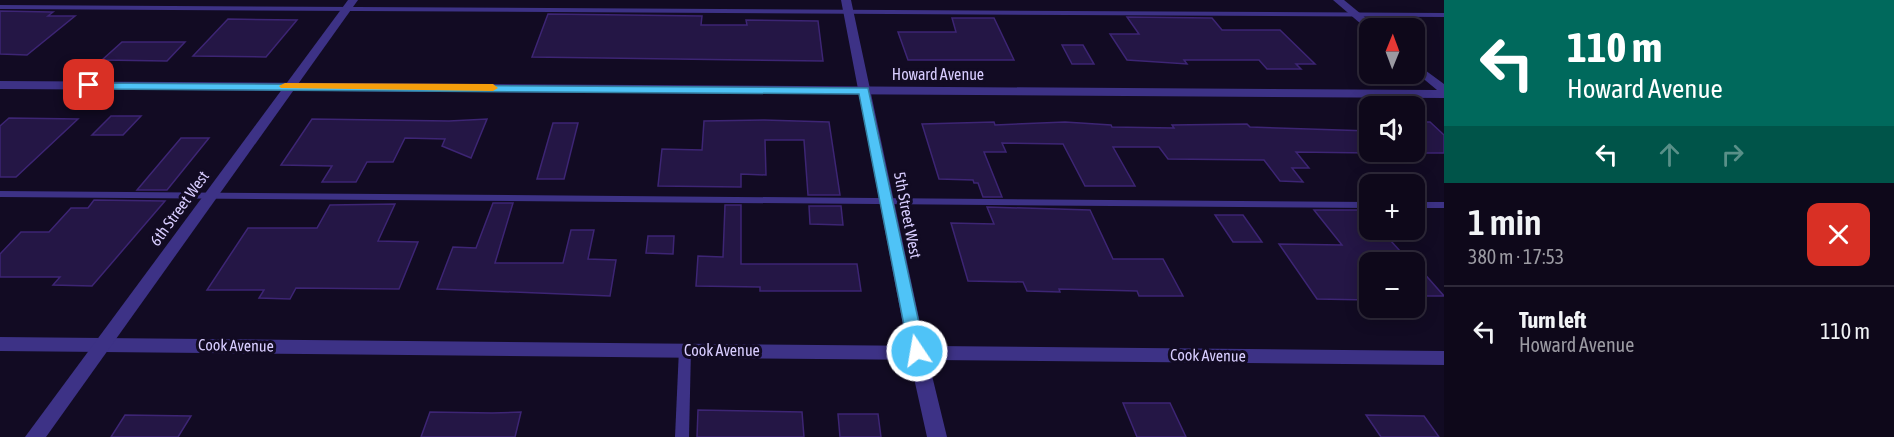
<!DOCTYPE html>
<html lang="en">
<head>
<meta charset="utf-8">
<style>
  :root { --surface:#0e081a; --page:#1c1627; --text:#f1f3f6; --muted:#9b9aa2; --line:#2e2939 }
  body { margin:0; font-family:"Asap Condensed",sans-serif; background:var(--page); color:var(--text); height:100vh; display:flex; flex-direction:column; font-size:22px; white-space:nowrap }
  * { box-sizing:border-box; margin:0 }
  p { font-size:20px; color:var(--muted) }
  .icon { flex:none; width:33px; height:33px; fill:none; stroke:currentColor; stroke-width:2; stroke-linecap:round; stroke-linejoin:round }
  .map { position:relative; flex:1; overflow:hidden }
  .panel { display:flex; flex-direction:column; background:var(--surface); width:450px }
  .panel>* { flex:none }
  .banner { background:#00695c; color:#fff; overflow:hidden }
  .needle { width:39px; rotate:1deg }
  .controls { position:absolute; left:1359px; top:18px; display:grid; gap:12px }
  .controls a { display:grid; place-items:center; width:66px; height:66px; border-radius:12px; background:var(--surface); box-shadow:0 3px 15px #0003,0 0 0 2px var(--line); font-size:30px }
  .pin { position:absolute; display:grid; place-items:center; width:51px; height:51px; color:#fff; margin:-26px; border-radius:12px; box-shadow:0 3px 9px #0006 }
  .me { position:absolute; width:66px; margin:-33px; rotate:348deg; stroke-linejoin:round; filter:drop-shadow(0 0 4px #0008) }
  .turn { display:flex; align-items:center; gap:21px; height:126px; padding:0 24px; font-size:27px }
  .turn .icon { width:78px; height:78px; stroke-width:2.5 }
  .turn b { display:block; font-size:42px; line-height:51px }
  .lanes { display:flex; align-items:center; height:57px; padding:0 24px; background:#0003; justify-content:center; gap:30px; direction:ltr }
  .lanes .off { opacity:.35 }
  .round { display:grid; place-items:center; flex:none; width:63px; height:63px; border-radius:12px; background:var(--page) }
  .headline { display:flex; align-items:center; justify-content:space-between; height:102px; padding:0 24px }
  h1 { font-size:36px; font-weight:600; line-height:45px }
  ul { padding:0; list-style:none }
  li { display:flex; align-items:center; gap:18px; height:90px; padding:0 24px; border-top:2px solid var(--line) }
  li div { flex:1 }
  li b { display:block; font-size:22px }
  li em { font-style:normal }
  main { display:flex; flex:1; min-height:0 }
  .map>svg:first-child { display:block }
</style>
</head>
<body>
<main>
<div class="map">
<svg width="1444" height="437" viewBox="0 0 1444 437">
  <rect width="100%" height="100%" fill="#120b23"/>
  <!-- building -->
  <g fill="#241645" stroke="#3d2574" stroke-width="1.5">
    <polygon points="0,11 51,12 53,12 48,16 75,16 27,55 0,54"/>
    <polygon points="548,14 702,16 701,25 747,25 746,20 818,21 823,61 532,57"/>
    <polygon points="1127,17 1212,18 1222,30 1280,30 1315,64 1296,64 1301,69 1267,69 1259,60 1184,60 1187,64 1127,60 1110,34 1139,34"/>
    <polygon points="952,18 994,18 1014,60 908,60 898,32 956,32"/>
    <polygon points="228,19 297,20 266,57 193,56"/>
    <polygon points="122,42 185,42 167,61 102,60"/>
    <polygon points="1062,45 1083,45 1094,64 1072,64"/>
    <polygon points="111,116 141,116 123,135 92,135"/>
    <polygon points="9,118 78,119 16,177 0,177 0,126"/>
    <polygon points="312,119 449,121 487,119 471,158 442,146 445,139 405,138 393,162 367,162 356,182 322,182 332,166 281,165"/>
    <polygon points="764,120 829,122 840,195 808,195 804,140 765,140 766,175 741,174 741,187 658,186 662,149 702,150 704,121"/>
    <polygon points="994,122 995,125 1065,122 1111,125 1112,127 1174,128 1172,125 1247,124 1250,127 1370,131 1370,153 1296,152 1309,168 1292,168 1303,182 1280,181 1264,160 1168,159 1159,147 1113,147 1135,186 1085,186 1063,144 1002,143 1006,152 984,152 1002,197 983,197 978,183 974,183 973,180 939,179 922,124"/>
    <polygon points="1414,122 1430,122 1444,135 1444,153 1414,153"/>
    <polygon points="553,123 578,123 564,179 537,179"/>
    <polygon points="181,138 209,138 167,190 137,190"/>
    <polygon points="94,200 165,201 92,286 53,285 60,277 0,277 0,254 21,232 49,232 71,208 88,208"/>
    <polygon points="493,203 513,203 495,263 563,263 571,230 594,230 588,259 616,260 610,296 437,289 453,247 476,248"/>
    <polygon points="395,204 378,241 418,242 399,289 296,288 290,299 259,298 264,290 207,290 248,228 317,228 330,205"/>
    <polygon points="725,205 741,205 741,264 857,264 861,291 760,291 760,287 696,286 698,256 723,257"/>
    <polygon points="809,206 841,206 843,225 810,224"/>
    <polygon points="987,207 1090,210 1113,259 1163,259 1183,296 1139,296 1137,291 1059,289 1060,292 1027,291 1023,282 968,281 951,223 994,224"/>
    <polygon points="1314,210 1370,210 1370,230 1381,230 1410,262 1370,262 1370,300 1317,299 1279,244 1342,245"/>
    <polygon points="1215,215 1243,215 1262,242 1233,242"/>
    <polygon points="648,236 674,236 673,254 646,253"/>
    <polygon points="1414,262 1444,296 1414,296"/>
    <polygon points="1123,403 1170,403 1186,437 1137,437"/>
    <polygon points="698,410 802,412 804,437 697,437"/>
    <polygon points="430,412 492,413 521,412 515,437 421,437"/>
    <polygon points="838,414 878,414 881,437 840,437"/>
    <polygon points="125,415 191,416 178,437 111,437"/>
    <polygon points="1366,415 1424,416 1439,437 1381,437"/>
  </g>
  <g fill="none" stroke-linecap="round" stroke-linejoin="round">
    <!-- service -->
    <g fill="#3d3286" fill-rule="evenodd">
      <polygon points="0,5 1444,13 1444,17 0,9"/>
      <polygon points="0,191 1370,202 1370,208 0,197"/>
      <rect x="1414" y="202" width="30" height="6"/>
      <polygon points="685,344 689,345 691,349 689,437 675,437 679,349 681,345"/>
    </g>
    <!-- minor -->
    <g fill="#3d3286" fill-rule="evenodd">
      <polygon points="1333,0 1344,0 1378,28 1368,30"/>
      <polygon points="1414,62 1444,84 1444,98 0,89 0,81 1437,90 1414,71"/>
      <polygon points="0,337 1444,351 1444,365 0,351"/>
    </g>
    <!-- tertiary -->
    <g fill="#3d3286" fill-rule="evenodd">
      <polygon points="348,0 358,0 46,437 25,437"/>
      <polygon points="841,0 851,0 926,351 947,437 927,437 908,351"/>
    </g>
  </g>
  <!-- route -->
  <polygon fill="#4fc3f7" stroke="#337fa1" stroke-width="1.5" points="85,83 868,88 925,351 917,358 909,351 859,94 89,89 85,88"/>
  <!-- slow -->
  <polygon fill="#f59e0b" points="285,83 493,84 498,88 493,91 281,88 279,86"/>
  <g text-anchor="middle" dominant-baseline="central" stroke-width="6" stroke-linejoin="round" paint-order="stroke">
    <!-- street labels -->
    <g font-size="16" fill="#d8cdff" stroke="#120b23">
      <text x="938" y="74">Howard Avenue</text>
      <text transform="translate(179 208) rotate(-54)">6th Street West</text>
      <text transform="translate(908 215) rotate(79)">5th Street West</text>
      <text transform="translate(236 345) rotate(1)">Cook Avenue</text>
      <text x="722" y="350">Cook Avenue</text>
      <text transform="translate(1208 355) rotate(1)">Cook Avenue</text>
    </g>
  </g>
</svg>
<div class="controls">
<a><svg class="needle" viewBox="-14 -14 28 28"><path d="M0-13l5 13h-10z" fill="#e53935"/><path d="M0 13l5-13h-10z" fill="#9b9aa2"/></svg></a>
<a><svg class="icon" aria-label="sound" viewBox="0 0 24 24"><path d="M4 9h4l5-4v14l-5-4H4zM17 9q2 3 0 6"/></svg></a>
<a>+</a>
<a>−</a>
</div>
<div class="pin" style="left:89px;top:85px;background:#d93025"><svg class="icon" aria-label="arrive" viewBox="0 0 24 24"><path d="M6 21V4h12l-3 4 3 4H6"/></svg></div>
<svg class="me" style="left:917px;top:351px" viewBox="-20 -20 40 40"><circle r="17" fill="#4fc3f7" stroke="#fff" stroke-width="3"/><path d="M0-11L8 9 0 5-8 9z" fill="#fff"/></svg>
</div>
<section class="panel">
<div class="banner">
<div class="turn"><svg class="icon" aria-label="left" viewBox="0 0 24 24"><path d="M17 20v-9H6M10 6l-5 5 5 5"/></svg><div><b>110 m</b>Howard Avenue</div></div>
<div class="lanes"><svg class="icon" aria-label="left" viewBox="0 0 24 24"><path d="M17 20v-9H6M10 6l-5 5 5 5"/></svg><svg class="icon off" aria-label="ahead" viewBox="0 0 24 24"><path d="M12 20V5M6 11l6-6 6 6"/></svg><svg class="icon off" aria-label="right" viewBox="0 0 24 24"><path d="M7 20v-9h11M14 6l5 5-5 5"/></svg></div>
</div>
<div class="headline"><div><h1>1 min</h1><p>380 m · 17:53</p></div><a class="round" style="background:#d93025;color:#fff"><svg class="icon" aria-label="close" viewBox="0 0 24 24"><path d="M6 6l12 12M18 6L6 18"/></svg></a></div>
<ul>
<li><svg class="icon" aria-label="left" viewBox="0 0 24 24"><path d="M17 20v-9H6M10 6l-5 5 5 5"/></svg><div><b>Turn left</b><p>Howard Avenue</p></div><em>110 m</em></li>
</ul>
</section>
</main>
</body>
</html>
